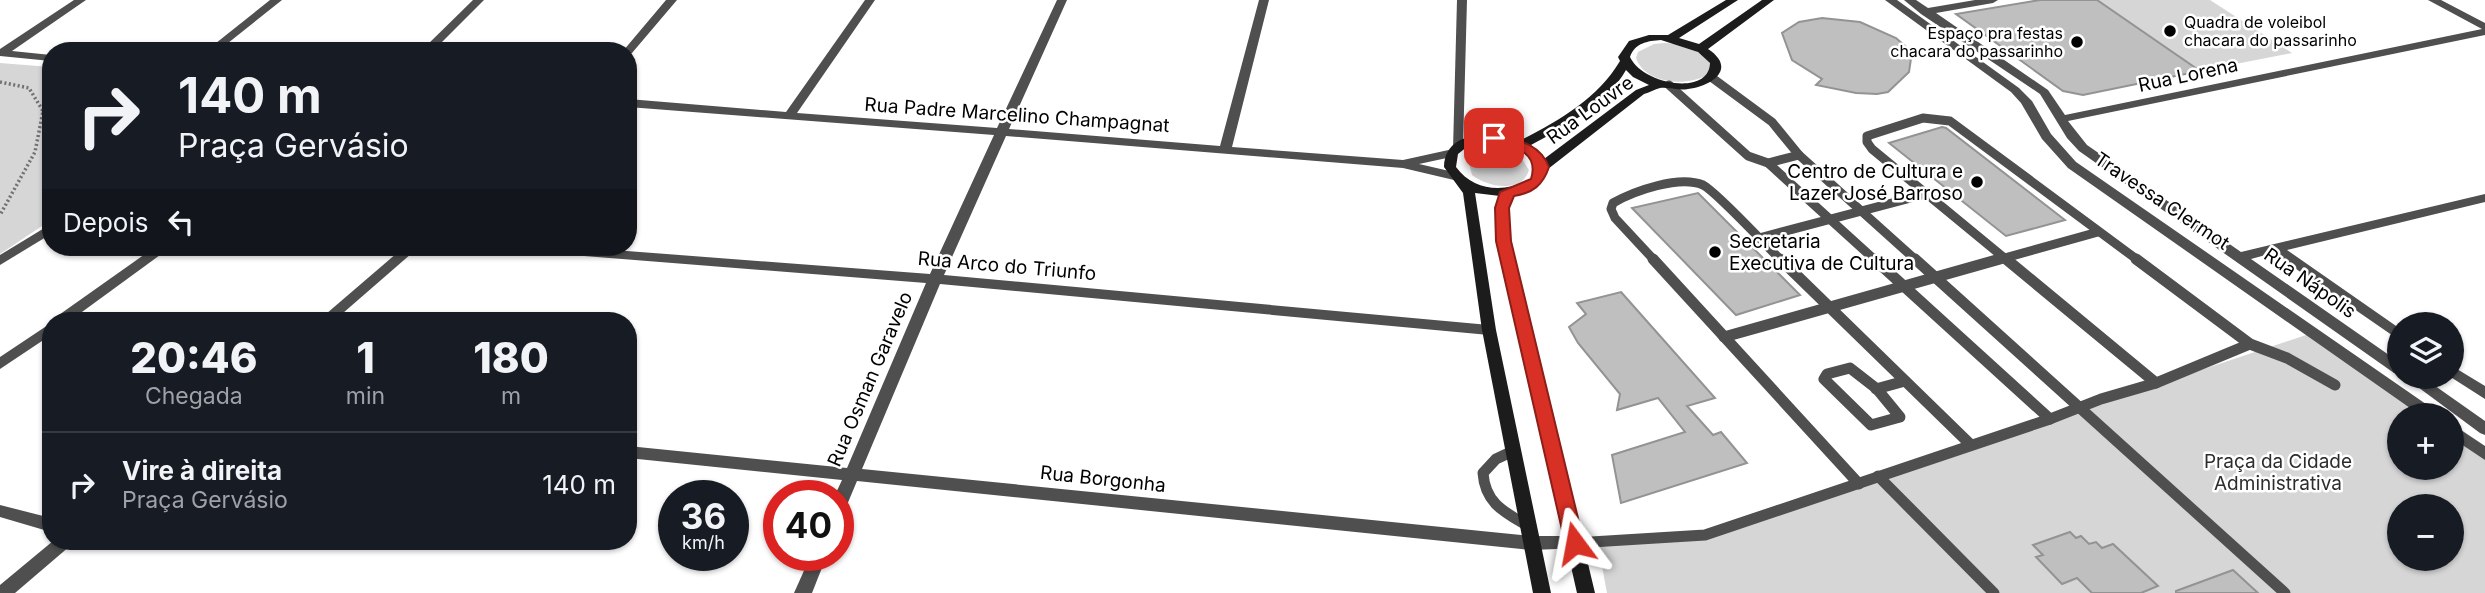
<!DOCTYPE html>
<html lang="pt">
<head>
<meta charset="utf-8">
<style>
  :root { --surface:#171b24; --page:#20242c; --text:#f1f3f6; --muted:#9ea1a6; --line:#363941 }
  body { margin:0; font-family:Inter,sans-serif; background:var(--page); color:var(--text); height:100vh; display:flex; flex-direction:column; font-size:26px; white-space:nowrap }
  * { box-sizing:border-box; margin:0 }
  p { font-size:23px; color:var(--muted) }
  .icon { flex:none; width:38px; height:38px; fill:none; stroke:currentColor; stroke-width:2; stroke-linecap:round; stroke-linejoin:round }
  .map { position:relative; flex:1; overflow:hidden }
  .sheet { position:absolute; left:42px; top:312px; width:595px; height:238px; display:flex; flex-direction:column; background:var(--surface); border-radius:28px; box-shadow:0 2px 5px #0004 }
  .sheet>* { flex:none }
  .guide { position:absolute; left:42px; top:42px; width:595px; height:214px; border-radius:28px; box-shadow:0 2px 5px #0004; background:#171b24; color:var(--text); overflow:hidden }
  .controls { position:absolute; left:2387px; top:312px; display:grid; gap:14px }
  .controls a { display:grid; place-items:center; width:77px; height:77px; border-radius:50%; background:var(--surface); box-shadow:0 2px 5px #0004; font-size:35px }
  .speed { position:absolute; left:658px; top:480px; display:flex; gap:14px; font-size:35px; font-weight:700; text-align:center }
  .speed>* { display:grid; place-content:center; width:91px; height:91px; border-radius:50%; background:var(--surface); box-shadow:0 2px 5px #0004; line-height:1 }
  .speed small { font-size:18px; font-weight:400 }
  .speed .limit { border:10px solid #d22; background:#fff; color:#111 }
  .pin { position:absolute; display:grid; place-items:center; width:60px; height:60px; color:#fff; margin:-30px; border-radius:14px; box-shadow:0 4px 10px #0006 }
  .me { position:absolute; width:77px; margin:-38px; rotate:347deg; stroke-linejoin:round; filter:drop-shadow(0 0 5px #0008) }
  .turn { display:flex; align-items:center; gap:24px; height:147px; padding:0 21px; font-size:32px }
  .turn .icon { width:91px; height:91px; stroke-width:2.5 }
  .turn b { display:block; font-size:49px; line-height:60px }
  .then { display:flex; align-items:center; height:66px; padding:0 21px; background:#0003; gap:14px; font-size:26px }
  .eta { display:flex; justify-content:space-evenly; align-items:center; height:119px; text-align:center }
  .eta b { font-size:42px; font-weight:800; line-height:49px }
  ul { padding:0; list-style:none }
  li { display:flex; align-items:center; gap:21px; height:105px; padding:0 21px; border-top:2px solid var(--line) }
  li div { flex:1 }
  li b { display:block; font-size:26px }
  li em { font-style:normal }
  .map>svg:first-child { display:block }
</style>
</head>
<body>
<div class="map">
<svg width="2485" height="593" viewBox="0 0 2485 593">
  <rect width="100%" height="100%" fill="#fff"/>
  <!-- green -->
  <g fill="#d6d6d6" fill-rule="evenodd">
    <polygon points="2097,0 2210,0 2292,53 2200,71"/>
    <path d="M 1665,43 C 1685,44 1698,49 1711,64 L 1707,75 C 1686,87 1645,84 1636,58 L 1638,52 L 1654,44 Z"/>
    <polygon points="0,63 51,67 51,220 0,254"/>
    <path d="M 1496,151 L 1522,159 L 1529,170 C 1522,194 1487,187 1472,175 L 1469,163 C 1476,153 1484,152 1496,151 Z"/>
    <path d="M 2315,332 L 2430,415 L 2399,415 L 2399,467 L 2452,467 L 2452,430 L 2485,454 L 2485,593 L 1607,593 L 1598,545 L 1658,543 L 1778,511 ZM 2399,506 L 2452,506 L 2452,558 L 2399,558 Z"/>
  </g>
  <!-- building -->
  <g fill="#bfbfbf" stroke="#939393" stroke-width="2">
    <polygon points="2040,0 2097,0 2200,71 2083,95 2063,91 1956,14"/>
    <polygon points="1822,18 1860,22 1896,38 1912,52 1909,72 1888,92 1877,94 1856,93 1816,85 1822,79 1792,60 1782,33 1799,22"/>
    <polygon points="1942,127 1946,128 2065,220 2006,236 1889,143"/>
    <polygon points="1698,193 1800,295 1736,315 1632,208"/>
    <polygon points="1621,292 1715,398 1687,406 1713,435 1721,432 1747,463 1621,503 1612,455 1685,432 1658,398 1617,410 1620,394 1578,343 1569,327 1586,314 1577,303"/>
    <polygon points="2070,532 2076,538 2081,536 2089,544 2096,542 2102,548 2113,544 2158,586 2141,593 2092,593 2077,578 2062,584 2036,557 2043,555 2033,545"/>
    <polygon points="2233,570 2258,593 2176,593 2176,591"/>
  </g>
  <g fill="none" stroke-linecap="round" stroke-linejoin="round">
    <!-- path -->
    <polyline stroke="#717171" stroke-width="3.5" stroke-dasharray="2 2.5" stroke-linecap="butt" points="0,82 29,88 43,111 35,152 0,215"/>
    <!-- lane-far1 -->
    <g stroke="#4f4f4f" stroke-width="9">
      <polyline points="1711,77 1772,122 1799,155 1917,261"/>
      <polyline points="1669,85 1748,156 1768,163 1876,261"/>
      <polyline points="1768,163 1799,155"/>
      <polyline points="1759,238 1926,194"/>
      <path d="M 1655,261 L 1615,218 L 1611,209 L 1613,203 C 1634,191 1679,175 1703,185 C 1717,192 1767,247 1782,261"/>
      <polyline points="1994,261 2098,232"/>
      <polyline points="2008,261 1872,149 1867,142 1867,136 1923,118 1950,121 2139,261"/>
    </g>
    <!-- lane -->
    <g stroke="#4f4f4f" stroke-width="11">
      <polyline points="1653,259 1859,484"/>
      <polyline points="1780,259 1971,445"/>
      <polyline points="1874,259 2050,419"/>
      <polyline points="1915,259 2285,593"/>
      <polyline points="2006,259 2156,383"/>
      <polyline points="2136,259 2250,344 2287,358 2335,385"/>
      <polyline points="1724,337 2000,259"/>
      <polygon points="1850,368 1877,389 1900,417 1871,425 1824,379 1827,374"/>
      <polyline points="1876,389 1905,381"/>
      <path d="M 1513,451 L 1496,459 L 1483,473 C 1485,503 1504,512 1528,526"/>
      <polyline points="1878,476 1994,593"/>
      <polyline points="1575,543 1705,535 2050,419 2101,399 2156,383 2250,344"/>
    </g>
    <!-- street -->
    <g fill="#4f4f4f" fill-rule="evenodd">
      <polygon points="74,0 86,0 12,51 51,55 51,61 0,56 0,49"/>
      <polygon points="270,0 282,0 218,51 206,51"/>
      <polygon points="473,0 484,0 433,51 421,51"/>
      <polygon points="666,0 677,0 632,53 628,54 628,51 623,51"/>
      <polygon points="865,0 875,0 797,113 997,128 1057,0 1067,0 1009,129 1220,146 1259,0 1269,0 1232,147 1403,160 1453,149 1457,0 1467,0 1463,147 1457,151 1456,156 1419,164 1458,173 1460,176 1458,179 1454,180 1403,168 1006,136 944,275 1489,325 1496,330 1489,335 940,284 862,469 1532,536 1575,536 1581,538 1583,543 1581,548 1532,550 857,481 844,512 838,513 838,495 835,495 842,480 628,458 628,446 847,468 926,283 521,251 514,247 574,247 930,274 994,135 628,107 628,99 786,112"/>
      <polygon points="1885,0 1897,0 2019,88 2032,101 2051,134 2076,162 2436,411 2439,415 2420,415 2068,168 2042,139 2021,103 2011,92"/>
      <polygon points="1904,0 1916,0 1928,8 1975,0 1998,0 1993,3 1936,13 2048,90 2065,115 2482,29 2428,0 2441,0 2485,23 2485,35 2068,121 2087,145 2241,252 2485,194 2485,202 2287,250 2399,328 2399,340 2273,253 2251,259 2399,362 2399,374 2394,373 2079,151 2067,138 2040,94 1921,14"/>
      <polygon points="51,224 51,234 0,265 0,255"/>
      <polygon points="155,247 171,247 71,320 54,320 56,317"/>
      <polygon points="404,247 419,247 335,320 319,320"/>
      <polygon points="51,323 51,335 0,369 0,357"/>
      <polygon points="2452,366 2485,386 2485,399 2449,376 2452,376"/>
      <polygon points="2403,376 2421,376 2485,421 2485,435 2480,433"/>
      <polygon points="2452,424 2485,446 2485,460 2452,438"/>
      <polygon points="0,505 51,518 51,532 0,517"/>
      <polygon points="53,541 72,541 70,546 15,593 0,593 0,585"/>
      <polygon points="811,555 827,555 812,593 794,593"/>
    </g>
    <!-- secondary -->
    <path fill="#1c1c1c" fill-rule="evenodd" d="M 1726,0 L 1738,0 L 1679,38 L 1699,44 L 1762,0 L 1774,0 L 1708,49 C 1737,68 1713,86 1688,89 C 1679,91 1669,87 1660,88 C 1655,89 1649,93 1644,94 L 1548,169 C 1541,188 1533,191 1513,195 L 1508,207 L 1511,241 L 1595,593 L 1577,593 L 1497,241 L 1496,207 L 1500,196 L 1475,193 L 1496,330 L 1551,593 L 1533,593 L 1482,330 L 1463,193 L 1444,167 C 1445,128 1496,132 1521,140 C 1559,121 1598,98 1620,61 L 1618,57 L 1629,41 L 1649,35 L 1668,35 ZM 1661,40 L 1698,52 L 1710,63 C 1709,97 1642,84 1630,57 C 1635,43 1647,41 1661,40 ZM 1626,70 L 1633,77 L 1649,85 L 1636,90 L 1544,159 L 1531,145 C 1565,127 1606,105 1626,70 ZM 1483,142 C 1505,142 1525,146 1536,167 L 1531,179 C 1506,193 1474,192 1456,167 L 1458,154 L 1468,146 Z"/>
  </g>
  <!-- route -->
  <path fill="#d93025" stroke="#8d1f18" stroke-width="2" d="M 1494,134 C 1517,140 1540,143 1549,167 C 1543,185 1533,193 1514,196 L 1509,208 L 1511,241 L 1584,543 L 1581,549 L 1575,551 L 1568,549 L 1565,543 L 1496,241 L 1495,208 L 1500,192 L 1531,179 C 1540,150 1511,146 1490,141 L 1488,138 Z"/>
  <!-- markers -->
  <g fill="#000" stroke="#fff" stroke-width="2.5">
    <circle cx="2170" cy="31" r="7"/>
    <circle cx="2077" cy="42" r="7"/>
    <circle cx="1977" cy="182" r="7"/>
    <circle cx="1715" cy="252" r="7"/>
  </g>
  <g text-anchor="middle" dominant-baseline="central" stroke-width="5" stroke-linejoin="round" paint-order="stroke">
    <!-- far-poi labels -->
    <g font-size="16" fill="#000" stroke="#fff" text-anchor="start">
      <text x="2184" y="22">Quadra de voleibol<tspan x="2184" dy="18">chacara do passarinho</tspan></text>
      <text x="2063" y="33" text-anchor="end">Espaço pra festas<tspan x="2063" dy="18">chacara do passarinho</tspan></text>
    </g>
    <!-- street labels -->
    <g font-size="19" fill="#000" stroke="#fff">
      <text transform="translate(2188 75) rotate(-12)">Rua Lorena</text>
      <text transform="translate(1590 110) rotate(-36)">Rua Louvre</text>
      <text transform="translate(1017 115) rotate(4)">Rua Padre Marcelino Champagnat</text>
      <text transform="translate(2162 201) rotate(34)">Travessa Clermot</text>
      <text transform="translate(1007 266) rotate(5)">Rua Arco do Triunfo</text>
      <text transform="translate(2310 283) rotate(35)">Rua Nápolis</text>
      <text transform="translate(870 379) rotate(-67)">Rua Osman Garavelo</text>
      <text transform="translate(1103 479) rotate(6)">Rua Borgonha</text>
    </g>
    <!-- poi labels -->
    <g font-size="19" fill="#000" stroke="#fff" text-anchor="end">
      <text x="1963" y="171">Centro de Cultura e<tspan x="1963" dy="22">Lazer José Barroso</tspan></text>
      <text x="1729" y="241" text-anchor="start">Secretaria<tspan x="1729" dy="22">Executiva de Cultura</tspan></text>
    </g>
    <!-- park labels -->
    <g font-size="19" fill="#2d2d2d" stroke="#fff">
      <text x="2278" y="461">Praça da Cidade<tspan x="2278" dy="22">Administrativa</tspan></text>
    </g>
  </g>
</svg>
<div class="controls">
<a><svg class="icon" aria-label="layers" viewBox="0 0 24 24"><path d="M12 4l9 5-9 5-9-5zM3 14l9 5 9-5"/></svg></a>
<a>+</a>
<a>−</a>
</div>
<div class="speed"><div>36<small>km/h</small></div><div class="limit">40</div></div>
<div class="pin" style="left:1494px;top:138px;background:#d93025"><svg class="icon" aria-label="arrive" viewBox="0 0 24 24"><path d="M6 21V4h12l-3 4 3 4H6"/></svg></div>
<svg class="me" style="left:1575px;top:543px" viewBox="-20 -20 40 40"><path d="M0-17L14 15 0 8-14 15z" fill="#d93025" stroke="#fff" stroke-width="4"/></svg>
<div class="guide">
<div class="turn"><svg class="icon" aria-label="right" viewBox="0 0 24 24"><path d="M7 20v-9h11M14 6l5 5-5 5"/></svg><div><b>140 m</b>Praça Gervásio</div></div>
<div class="then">Depois<svg class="icon" aria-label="left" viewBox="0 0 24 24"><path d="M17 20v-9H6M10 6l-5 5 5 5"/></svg></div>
</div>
<section class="sheet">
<div class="eta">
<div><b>20:46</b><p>Chegada</p></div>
<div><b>1</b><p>min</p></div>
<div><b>180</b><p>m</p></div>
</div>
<ul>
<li><svg class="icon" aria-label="right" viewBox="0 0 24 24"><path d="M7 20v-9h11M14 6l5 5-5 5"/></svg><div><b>Vire à direita</b><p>Praça Gervásio</p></div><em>140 m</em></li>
</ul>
</section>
</div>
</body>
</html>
